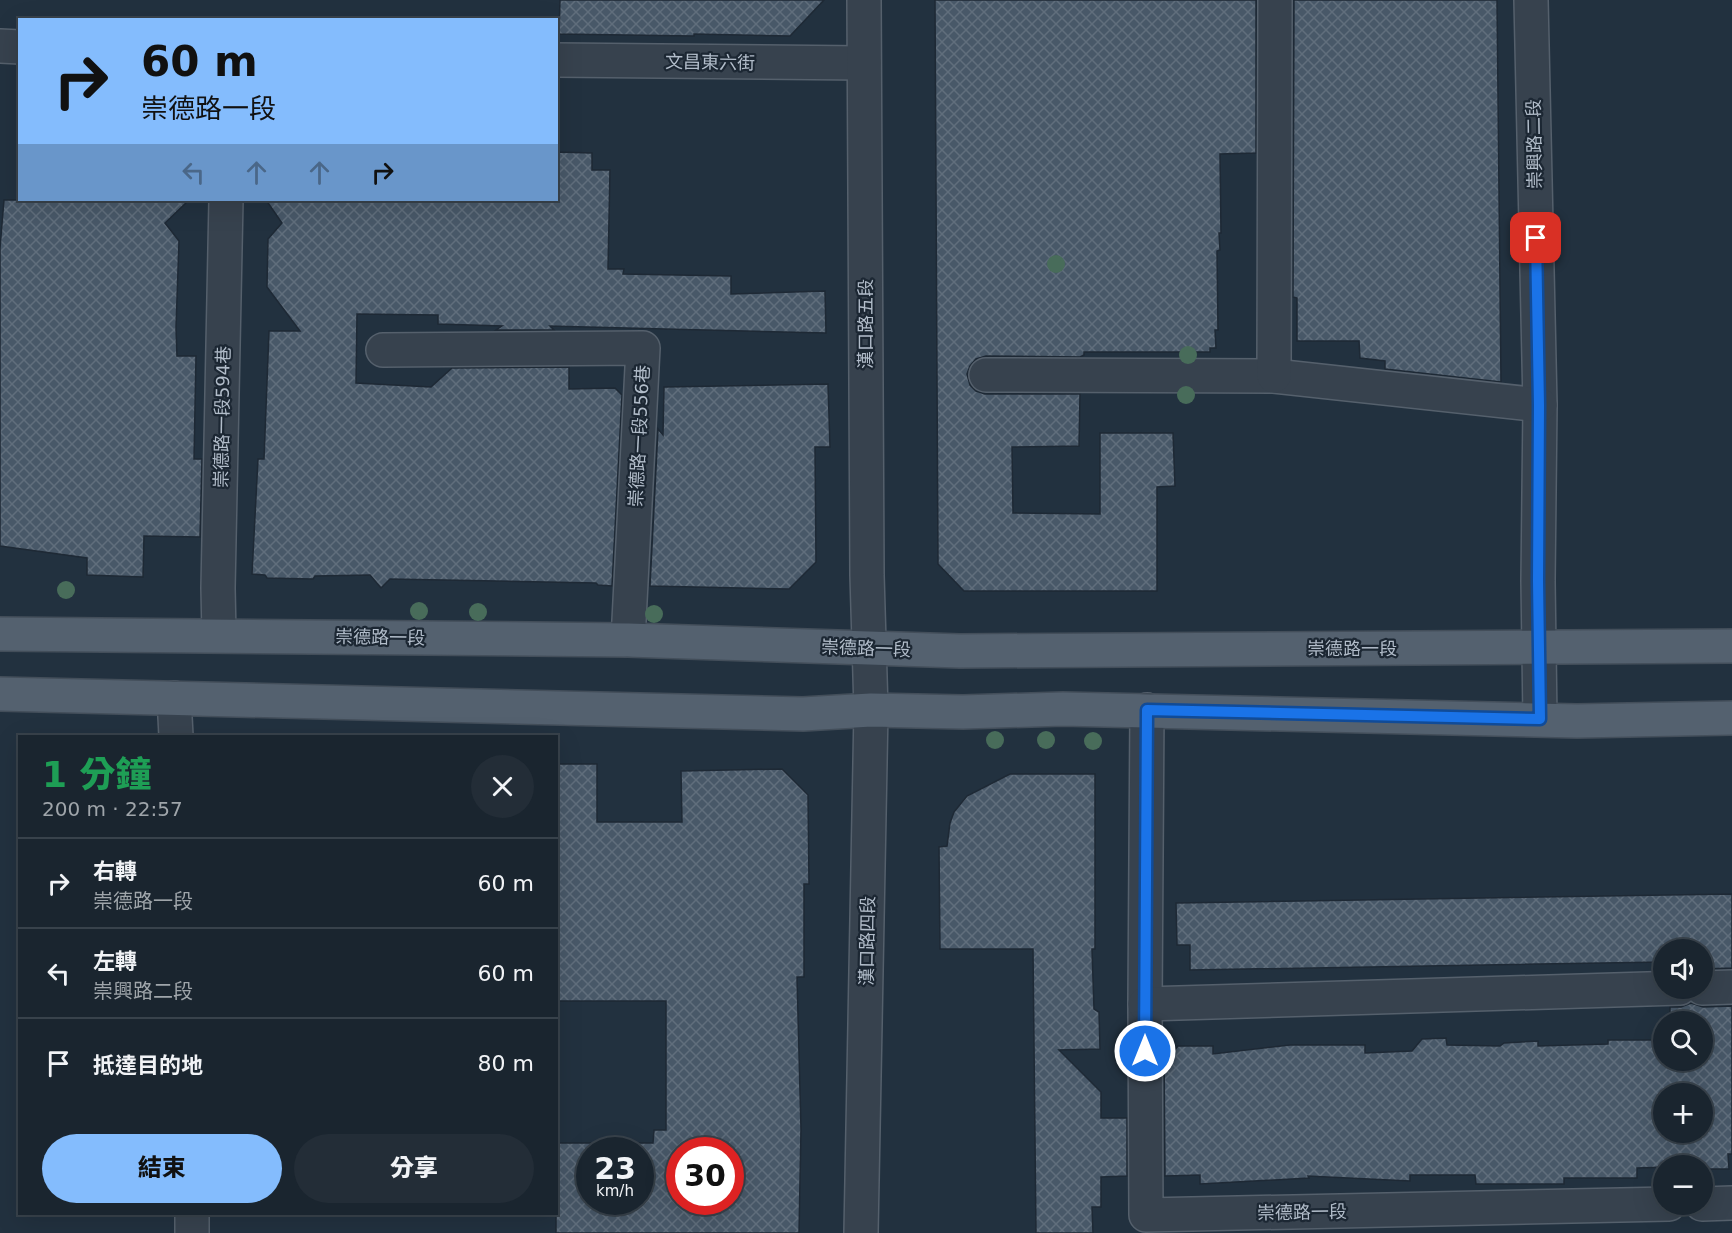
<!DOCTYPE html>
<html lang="zh-TW">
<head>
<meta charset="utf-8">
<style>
  :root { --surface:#1a252f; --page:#232d37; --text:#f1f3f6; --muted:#9fa5aa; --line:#38424b; --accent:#84bcfd }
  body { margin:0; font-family:"DejaVu Sans","Noto Sans TC",sans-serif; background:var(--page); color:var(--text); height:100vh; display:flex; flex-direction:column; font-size:22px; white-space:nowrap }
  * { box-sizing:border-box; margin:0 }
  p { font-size:20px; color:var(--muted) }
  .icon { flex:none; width:33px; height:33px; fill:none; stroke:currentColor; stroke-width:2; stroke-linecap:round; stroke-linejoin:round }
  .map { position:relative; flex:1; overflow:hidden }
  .sheet { position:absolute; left:18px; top:735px; width:540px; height:480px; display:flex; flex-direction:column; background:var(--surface); border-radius:0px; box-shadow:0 6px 24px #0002,0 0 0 2px var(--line) }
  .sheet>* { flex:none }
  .top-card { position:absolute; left:18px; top:18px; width:540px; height:183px; border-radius:0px; box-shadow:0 6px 24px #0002,0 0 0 2px var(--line); background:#84bcfd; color:#111; overflow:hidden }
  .fabs { position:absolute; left:1653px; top:939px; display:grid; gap:12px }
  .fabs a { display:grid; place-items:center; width:60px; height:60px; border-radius:50%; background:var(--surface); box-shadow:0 6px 24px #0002,0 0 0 2px var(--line); font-size:30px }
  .speed { position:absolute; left:576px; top:1137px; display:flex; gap:12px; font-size:30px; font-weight:700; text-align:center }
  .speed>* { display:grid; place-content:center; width:78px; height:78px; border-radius:50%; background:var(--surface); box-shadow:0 6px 24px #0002,0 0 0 2px var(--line); line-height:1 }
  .speed small { font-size:15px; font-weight:400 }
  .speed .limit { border:9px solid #d22; background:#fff; color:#111 }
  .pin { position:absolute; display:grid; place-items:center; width:51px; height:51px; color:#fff; margin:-26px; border-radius:12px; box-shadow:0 3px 9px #0006 }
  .me { position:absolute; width:66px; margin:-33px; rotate:0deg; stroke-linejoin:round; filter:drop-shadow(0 0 4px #0008) }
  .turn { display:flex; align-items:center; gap:21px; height:126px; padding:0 24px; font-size:27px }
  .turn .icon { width:78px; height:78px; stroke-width:2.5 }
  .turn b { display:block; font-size:42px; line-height:51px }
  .lanes { display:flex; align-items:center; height:57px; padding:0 24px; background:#0003; justify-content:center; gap:30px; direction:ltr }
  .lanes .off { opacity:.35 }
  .round { display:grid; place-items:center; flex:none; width:63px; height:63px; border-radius:32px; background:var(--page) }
  .summary { display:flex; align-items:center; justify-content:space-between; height:102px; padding:0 24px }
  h1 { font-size:36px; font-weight:800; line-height:45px; color:#1e9e55 }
  .action { display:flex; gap:12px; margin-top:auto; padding:12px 24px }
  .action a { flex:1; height:69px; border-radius:36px; background:var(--accent); color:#111; font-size:24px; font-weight:800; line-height:69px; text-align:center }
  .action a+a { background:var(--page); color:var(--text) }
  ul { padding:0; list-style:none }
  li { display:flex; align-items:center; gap:18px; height:90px; padding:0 24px; border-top:2px solid var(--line) }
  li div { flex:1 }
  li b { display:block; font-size:22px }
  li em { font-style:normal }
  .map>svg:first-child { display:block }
</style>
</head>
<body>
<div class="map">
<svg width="1732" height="1233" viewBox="0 0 1732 1233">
  <defs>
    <pattern id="building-cross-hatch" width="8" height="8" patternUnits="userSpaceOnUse" patternTransform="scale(1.5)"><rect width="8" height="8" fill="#485868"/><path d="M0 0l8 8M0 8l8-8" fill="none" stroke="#606e7c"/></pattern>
  </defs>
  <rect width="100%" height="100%" fill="#22313f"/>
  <!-- building -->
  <g fill="url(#building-cross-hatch)" stroke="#1e2935" stroke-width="1.5" fill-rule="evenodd">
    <polygon points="560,0 824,0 790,36 694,34 694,36 559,34"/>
    <polygon points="935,0 1256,0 1256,153 1220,154 1221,233 1219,233 1220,250 1217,251 1218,330 1215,330 1216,348 1210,348 1210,352 1084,352 1084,355 1080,357 986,356 976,359 970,366 967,374 970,385 976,391 985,394 1080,394 1079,446 1012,447 1013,513 1100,514 1100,433 1173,433 1175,486 1157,487 1157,591 964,591 938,564"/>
    <polygon points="1294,0 1497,0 1501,382 1385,369 1385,361 1360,358 1359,341 1297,341 1297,298 1293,297"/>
    <polygon points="556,152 592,153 592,170 610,170 608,269 624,269 623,274 731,276 731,294 825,291 826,333 550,326 554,330 496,330 502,326 438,324 438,315 357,314 356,383 431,387 452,368 569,367 569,389 615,388 622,395 612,586 598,585 596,583 390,579 381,588 370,575 315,576 313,579 267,578 265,575 252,574 258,459 264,459 269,331 300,331 267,287 268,239 282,223 266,200 556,200"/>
    <polygon points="4,200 189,200 165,223 179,241 176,328 177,356 196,356 194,459 202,459 200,537 144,536 143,577 87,575 87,558 0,546 0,248"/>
    <polygon points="828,384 830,447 815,447 816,562 789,589 650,586 658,429 663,435 664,387"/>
    <path d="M 556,764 L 597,764 L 597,822 L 682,822 L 681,771 L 782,769 L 808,795 L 809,884 L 804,884 L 804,977 L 797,977 L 801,1129 L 799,1233 L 556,1233 L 556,1143 L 653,1143 L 654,1130 L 666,1130 L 666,1001 L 556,1001 ZM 590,1150 L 640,1150 L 640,1202 L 590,1202 ZM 680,1150 L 730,1150 L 730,1202 L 680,1202 Z"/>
    <polygon points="1010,774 1095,774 1095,949 1092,949 1094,1009 1099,1012 1100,1049 1059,1050 1101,1092 1101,1118 1127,1118 1127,1176 1101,1177 1101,1207 1092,1207 1093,1233 1036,1233 1033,949 940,949 939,847 947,846 950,823 954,812 967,796"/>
    <polygon points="1732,894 1732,968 1702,969 1702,950 1664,950 1664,962 1190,970 1190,945 1177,945 1176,903"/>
    <path d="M 1691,1003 L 1703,1007 L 1732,1006 L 1732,1154 L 1728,1154 L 1729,1169 L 1702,1169 L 1702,1166 L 1637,1168 L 1637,1178 L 1564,1178 L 1564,1184 L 1476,1184 L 1475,1175 L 1410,1175 L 1410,1181 L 1308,1176 L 1309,1178 L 1200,1184 L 1200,1175 L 1165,1176 L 1164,1052 L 1173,1052 L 1178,1046 L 1213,1046 L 1213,1054 L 1290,1045 L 1365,1045 L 1365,1053 L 1412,1051 L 1422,1039 L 1446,1038 L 1447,1045 L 1500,1046 L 1504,1043 L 1538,1041 L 1538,1046 L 1608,1044 L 1608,1040 L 1664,1040 L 1664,1060 L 1702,1060 L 1702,1022 L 1670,1022 L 1670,1007 L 1681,1007 ZM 1664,1094 L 1702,1094 L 1702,1132 L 1664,1132 Z"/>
  </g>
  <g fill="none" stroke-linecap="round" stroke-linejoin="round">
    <!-- minor casing -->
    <g stroke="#55606c" stroke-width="36">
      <g id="minor">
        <polyline points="1531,0 1540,405 1538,581 1540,719"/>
        <polyline points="0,46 20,47"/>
        <polyline points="556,60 864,63"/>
        <polyline points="383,350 643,348 628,640"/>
        <polyline points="986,375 1274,376 1540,405"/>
        <polyline points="1274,376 1275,0"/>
        <polyline points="219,635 218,588 226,200"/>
        <polyline points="174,698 176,736"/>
        <polyline points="1147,710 1145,1004 1146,1215 1669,1204"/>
        <polyline points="1702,988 1732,987"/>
        <polyline points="1145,1004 1680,988"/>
        <polyline points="1702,1204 1732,1203"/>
        <polyline points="192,1214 192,1233"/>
        <polyline points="861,1233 871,710 867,575 864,0"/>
      </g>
    </g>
    <!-- major casing -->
    <g stroke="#434e5a" stroke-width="36">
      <g id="major">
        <polyline points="0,634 628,640 960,651 1732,646"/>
        <polyline points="0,694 803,714 871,710 963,712 1063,709 1577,721 1732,718"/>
      </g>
    </g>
    <!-- minor -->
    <use href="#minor" stroke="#37424e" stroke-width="33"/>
    <!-- major -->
    <use href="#major" stroke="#54616f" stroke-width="33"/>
  </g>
  <!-- trees -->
  <g fill="#486c5a">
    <circle cx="1056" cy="264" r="9"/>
    <circle cx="1188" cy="355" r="9"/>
    <circle cx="1186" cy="395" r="9"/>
    <circle cx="66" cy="590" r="9"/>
    <circle cx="419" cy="611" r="9"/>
    <circle cx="478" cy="612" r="9"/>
    <circle cx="654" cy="614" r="9"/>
    <circle cx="995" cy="740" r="9"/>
    <circle cx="1046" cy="740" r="9"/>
    <circle cx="1093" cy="741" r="9"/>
  </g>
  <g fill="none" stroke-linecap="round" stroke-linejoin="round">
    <!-- route casing -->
    <g stroke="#114b97" stroke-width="15">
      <polyline id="route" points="1145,1051 1147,710 1540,719 1538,581 1539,405 1536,238"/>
    </g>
    <!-- route -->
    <use href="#route" stroke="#1a73e8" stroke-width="10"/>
  </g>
  <g text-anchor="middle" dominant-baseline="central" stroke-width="4.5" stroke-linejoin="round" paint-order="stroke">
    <!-- street labels -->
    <g font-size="18" fill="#b2bdca" stroke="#1c2733">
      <text transform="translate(710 62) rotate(1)">文昌東六街</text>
      <text transform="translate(1534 144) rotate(-91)">崇興路二段</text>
      <text transform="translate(865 324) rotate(-90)">漢口路五段</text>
      <text transform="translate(222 417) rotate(-89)">崇德路一段594巷</text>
      <text transform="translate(639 436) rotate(-87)">崇德路一段556巷</text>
      <text transform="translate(380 637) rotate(1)">崇德路一段</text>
      <text transform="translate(866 648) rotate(2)">崇德路一段</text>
      <text x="1352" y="648">崇德路一段</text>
      <text transform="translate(867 941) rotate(-89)">漢口路四段</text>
      <text transform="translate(1302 1212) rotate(-1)">崇德路一段</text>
    </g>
  </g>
</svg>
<div class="fabs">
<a><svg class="icon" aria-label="sound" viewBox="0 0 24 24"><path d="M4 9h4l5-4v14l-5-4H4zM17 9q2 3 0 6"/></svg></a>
<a><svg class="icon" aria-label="search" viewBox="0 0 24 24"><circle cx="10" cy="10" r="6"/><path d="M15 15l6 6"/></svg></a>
<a>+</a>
<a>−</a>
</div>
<div class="speed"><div>23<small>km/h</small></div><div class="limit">30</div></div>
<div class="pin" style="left:1536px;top:238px;background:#d93025"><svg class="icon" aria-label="arrive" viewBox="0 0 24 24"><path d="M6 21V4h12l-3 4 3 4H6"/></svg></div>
<svg class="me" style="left:1145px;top:1051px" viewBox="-20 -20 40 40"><circle r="17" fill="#1a73e8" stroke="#fff" stroke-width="3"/><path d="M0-11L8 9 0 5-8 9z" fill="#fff"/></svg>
<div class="top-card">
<div class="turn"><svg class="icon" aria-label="right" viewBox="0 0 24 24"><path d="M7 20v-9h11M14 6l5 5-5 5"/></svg><div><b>60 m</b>崇德路一段</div></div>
<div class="lanes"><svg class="icon off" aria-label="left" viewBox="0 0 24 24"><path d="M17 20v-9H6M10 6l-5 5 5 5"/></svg><svg class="icon off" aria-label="ahead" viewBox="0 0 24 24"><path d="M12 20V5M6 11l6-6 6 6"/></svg><svg class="icon off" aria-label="ahead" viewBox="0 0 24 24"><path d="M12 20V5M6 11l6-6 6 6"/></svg><svg class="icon" aria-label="right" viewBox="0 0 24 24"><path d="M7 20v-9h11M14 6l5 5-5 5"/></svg></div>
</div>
<section class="sheet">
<div class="summary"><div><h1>1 分鐘</h1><p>200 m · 22:57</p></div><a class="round"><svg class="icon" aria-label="close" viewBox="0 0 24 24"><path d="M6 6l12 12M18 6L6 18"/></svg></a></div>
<ul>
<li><svg class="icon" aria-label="right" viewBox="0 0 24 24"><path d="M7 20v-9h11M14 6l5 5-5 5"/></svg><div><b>右轉</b><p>崇德路一段</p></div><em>60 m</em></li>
<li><svg class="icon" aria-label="left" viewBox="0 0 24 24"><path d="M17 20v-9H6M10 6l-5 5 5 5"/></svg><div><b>左轉</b><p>崇興路二段</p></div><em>60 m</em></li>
<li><svg class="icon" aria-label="arrive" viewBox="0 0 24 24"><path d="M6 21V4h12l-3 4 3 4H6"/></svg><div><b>抵達目的地</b></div><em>80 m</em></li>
</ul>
<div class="action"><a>結束</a><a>分享</a></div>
</section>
</div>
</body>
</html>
